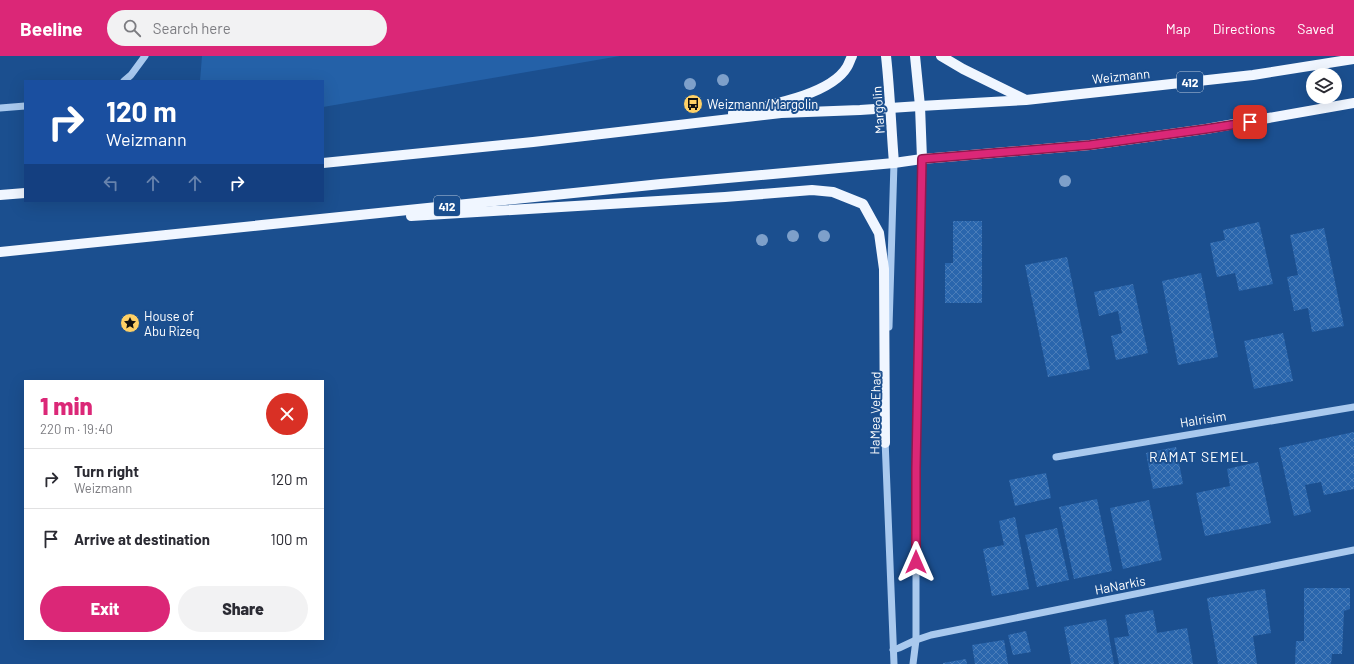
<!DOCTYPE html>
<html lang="en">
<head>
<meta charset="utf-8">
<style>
  :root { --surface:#fff; --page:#f2f2f3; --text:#2b2b33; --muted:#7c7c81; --line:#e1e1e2; --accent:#db2777 }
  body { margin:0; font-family:Barlow,sans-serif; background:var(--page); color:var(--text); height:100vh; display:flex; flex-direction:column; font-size:15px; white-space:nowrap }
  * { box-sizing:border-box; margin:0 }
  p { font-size:13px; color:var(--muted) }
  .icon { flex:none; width:22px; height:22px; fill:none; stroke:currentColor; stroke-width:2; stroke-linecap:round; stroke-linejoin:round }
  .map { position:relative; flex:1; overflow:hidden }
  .panel { position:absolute; left:24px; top:324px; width:300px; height:260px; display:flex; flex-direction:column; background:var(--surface); border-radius:0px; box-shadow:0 4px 16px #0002 }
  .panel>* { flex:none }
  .hud { position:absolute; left:24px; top:24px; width:300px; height:122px; border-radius:0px; box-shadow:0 4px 16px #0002; background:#1a4fa0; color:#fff; overflow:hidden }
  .tools { position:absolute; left:1306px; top:12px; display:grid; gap:8px }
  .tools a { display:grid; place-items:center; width:36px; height:36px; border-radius:50%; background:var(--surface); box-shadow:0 4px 16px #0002; font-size:20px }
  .pin { position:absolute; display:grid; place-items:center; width:34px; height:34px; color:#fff; margin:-17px; border-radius:8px; box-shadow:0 2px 6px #0006 }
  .me { position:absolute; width:44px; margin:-22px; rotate:0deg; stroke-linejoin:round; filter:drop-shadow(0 0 3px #0008) }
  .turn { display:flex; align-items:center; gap:14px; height:84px; padding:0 16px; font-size:18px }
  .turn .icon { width:52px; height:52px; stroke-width:2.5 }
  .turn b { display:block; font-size:28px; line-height:34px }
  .lanes { display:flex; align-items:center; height:38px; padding:0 16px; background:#0003; justify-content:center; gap:20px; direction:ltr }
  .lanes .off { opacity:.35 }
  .round { display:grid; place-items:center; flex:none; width:42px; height:42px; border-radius:21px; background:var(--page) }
  .head { display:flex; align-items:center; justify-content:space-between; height:68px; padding:0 16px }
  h1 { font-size:24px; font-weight:800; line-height:30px; color:var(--accent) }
  .action { display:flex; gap:8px; margin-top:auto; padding:8px 16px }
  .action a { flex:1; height:46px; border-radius:24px; background:var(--accent); color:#fff; font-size:16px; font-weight:800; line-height:46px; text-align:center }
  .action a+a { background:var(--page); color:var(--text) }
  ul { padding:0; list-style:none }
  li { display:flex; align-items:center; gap:12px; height:60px; padding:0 16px; border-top:1px solid var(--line) }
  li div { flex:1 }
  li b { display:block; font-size:15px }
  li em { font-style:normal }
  header { display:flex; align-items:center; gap:24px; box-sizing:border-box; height:56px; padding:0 20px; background:var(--accent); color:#fff }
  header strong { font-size:19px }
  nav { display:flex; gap:22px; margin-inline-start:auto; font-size:14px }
  .search { width:280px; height:36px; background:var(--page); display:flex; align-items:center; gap:10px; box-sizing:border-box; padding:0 14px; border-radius:22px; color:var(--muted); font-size:15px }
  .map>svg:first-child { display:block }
</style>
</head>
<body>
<header>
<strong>Beeline</strong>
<div class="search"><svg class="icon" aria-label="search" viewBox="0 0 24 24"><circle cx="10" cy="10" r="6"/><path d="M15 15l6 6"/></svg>Search here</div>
<nav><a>Map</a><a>Directions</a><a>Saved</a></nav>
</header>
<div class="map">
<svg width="1354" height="608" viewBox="0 0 1354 608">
  <defs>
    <pattern id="building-cross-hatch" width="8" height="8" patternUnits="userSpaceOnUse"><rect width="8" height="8" fill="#2a66ad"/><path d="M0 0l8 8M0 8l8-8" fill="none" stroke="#4a7db9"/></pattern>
  </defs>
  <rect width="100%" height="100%" fill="#1b4f8f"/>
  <!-- green -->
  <polygon fill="#2461a8" points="202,0 620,0 323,51 323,25 200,25"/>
  <!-- building -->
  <g fill="url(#building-cross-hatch)">
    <polygon points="953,165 982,165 982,247 945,247 945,207 953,207"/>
    <polygon points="1259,166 1273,228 1239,235 1235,217 1217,221 1210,187 1225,184 1223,174"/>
    <polygon points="1324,172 1344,270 1312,276 1308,252 1294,255 1287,221 1298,219 1290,179"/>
    <polygon points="1067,201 1090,313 1048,321 1025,209"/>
    <polygon points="1201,217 1218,301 1178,309 1162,225"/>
    <polygon points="1133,228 1148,297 1116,304 1111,280 1122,277 1118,255 1099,260 1094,236"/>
    <polygon points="1283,277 1293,325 1254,333 1244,285"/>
    <polygon points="1354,376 1354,433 1324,439 1321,426 1305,429 1311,456 1294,460 1279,392"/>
    <polygon points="1176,391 1183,428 1153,433 1146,397"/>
    <polygon points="1258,406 1271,467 1205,480 1196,437 1230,430 1227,413"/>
    <polygon points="1046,417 1051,442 1015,450 1009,424"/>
    <polygon points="1097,443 1112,515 1074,523 1059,451"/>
    <polygon points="1149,444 1162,504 1123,513 1110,452"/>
    <polygon points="1015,461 1029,533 992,540 983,493 1004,489 999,465"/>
    <polygon points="1057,472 1069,524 1037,531 1025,479"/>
    <polygon points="1304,532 1350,532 1350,553 1344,555 1342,598 1332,598 1331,608 1295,608 1296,585 1304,585"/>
    <polygon points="1265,533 1271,577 1253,580 1257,608 1218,608 1207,542"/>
    <polygon points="1153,554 1157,577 1187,572 1193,608 1119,608 1114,582 1129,580 1125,559"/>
    <polygon points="1106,563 1114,608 1071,608 1064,571"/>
    <polygon points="1026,575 1031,596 1013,599 1008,579"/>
    <polygon points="1004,584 1008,608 975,608 972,589"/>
    <polygon points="966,603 967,608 943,608 943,607"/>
  </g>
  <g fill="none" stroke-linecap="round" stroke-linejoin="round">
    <!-- minor -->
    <g stroke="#a9c9ee" stroke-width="7">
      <polyline points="124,25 131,19 145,0"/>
      <polyline points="0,52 25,50"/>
      <polyline points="889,271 894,107"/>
      <polyline points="885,383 894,608"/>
      <polyline points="1056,401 1354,351"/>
      <polyline points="893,594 899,592 916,584 931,579 1354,494"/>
      <polyline points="913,608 916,584 916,412 922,103"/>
    </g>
    <!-- major -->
    <g stroke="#f0f6ff" stroke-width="10">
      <path d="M 886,0 C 890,36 891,71 894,107"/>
      <polyline points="915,0 920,50 922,103"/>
      <polyline points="941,0 963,13 1024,43"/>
      <path d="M 733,57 C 764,50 830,40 847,11 C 849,8 850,4 852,0"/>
      <polyline points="323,107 533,86 781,57 860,54 920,50 1026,44 1253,19 1354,3"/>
      <polyline points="0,139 25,137"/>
      <polyline points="411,160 725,141 812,134 833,136 863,148 879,177 884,213 885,387"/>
      <polyline points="0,196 661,128 894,107 922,103 1090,89 1206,73 1354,47"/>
    </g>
  </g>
  <!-- trees -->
  <g fill="#7ea0ca">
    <circle cx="723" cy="24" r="6"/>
    <circle cx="690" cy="28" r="6"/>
    <circle cx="1065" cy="125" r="6"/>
    <circle cx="793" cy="180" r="6"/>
    <circle cx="824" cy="180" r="6"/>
    <circle cx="762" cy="184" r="6"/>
  </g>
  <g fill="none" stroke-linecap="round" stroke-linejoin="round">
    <!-- route casing -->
    <g stroke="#8e194d" stroke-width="10">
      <polyline id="route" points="916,506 916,412 922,103 1090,89 1206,73 1250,66"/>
    </g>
    <!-- route -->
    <use href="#route" stroke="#db2777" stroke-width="7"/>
  </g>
  <!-- icons -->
  <defs>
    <g id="bus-disc" transform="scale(1)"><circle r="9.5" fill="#ffd166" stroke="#1b4f8f"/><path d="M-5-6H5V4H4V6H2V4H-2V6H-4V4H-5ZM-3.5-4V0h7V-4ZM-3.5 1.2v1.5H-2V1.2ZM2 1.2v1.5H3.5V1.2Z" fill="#111"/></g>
    <g id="sight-disc" transform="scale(1)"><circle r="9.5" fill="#ffd166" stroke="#1b4f8f"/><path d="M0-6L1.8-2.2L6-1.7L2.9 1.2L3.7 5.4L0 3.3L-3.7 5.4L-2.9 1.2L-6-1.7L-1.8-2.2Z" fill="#111"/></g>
  </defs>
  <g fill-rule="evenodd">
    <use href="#bus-disc" x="693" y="48"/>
    <use href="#sight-disc" x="130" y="267"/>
  </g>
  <g text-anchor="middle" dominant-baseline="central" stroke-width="4" stroke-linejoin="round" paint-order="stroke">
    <!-- shield labels -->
    <g fill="#1b4f8f" stroke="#bbcadd" stroke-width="1">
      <rect x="1177" y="16" width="26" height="20" rx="3"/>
      <rect x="434" y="140" width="26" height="20" rx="3"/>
    </g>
    <g font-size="12" font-weight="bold" fill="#fff">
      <text x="1190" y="26">412</text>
      <text x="447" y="150">412</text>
    </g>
    <!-- street labels -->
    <g font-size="13" fill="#fff" stroke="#1b4f8f">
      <text transform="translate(1121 20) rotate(-6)">Weizmann</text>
      <text transform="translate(878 54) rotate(-94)">Margolin</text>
      <text transform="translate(875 357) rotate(-89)">HaMea VeEhad</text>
      <text transform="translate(1203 363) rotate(-9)">HaIrisim</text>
      <text transform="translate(1120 529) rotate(-11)">HaNarkis</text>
    </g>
    <!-- poi labels -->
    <g font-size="13" fill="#fff" stroke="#1b4f8f" text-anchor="start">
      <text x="707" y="48">Weizmann/Margolin</text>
      <text x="144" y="260">House of<tspan x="144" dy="15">Abu Rizeq</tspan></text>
    </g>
    <!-- neighbourhood labels -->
    <g font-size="14" letter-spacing="1" fill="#fff" stroke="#1b4f8f">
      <text x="1199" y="400">RAMAT SEMEL</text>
    </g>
  </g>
</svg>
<div class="tools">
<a><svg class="icon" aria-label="layers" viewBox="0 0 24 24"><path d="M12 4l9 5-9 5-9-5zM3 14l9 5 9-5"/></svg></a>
</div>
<div class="pin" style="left:1250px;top:66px;background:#d93025"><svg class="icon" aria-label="arrive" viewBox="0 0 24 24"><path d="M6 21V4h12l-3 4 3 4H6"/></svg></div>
<svg class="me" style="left:916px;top:506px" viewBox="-20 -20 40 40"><path d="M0-17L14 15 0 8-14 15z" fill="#db2777" stroke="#fff" stroke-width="4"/></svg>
<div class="hud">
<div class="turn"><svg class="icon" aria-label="right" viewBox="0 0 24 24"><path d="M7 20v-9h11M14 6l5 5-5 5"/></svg><div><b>120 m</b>Weizmann</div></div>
<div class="lanes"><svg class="icon off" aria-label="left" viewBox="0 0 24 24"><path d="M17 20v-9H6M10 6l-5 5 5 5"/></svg><svg class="icon off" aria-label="ahead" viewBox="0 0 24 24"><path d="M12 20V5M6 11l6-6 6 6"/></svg><svg class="icon off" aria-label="ahead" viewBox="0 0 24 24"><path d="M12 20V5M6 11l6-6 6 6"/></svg><svg class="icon" aria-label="right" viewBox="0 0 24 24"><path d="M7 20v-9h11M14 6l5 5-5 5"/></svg></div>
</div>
<section class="panel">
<div class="head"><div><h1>1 min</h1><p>220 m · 19:40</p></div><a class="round" style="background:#d93025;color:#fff"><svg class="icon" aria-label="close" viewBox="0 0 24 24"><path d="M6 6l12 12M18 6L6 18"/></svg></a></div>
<ul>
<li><svg class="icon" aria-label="right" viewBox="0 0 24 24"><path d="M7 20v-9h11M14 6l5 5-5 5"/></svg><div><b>Turn right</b><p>Weizmann</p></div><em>120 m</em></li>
<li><svg class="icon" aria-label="arrive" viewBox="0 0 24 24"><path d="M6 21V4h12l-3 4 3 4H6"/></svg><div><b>Arrive at destination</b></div><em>100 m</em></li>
</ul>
<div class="action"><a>Exit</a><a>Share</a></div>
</section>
</div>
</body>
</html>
